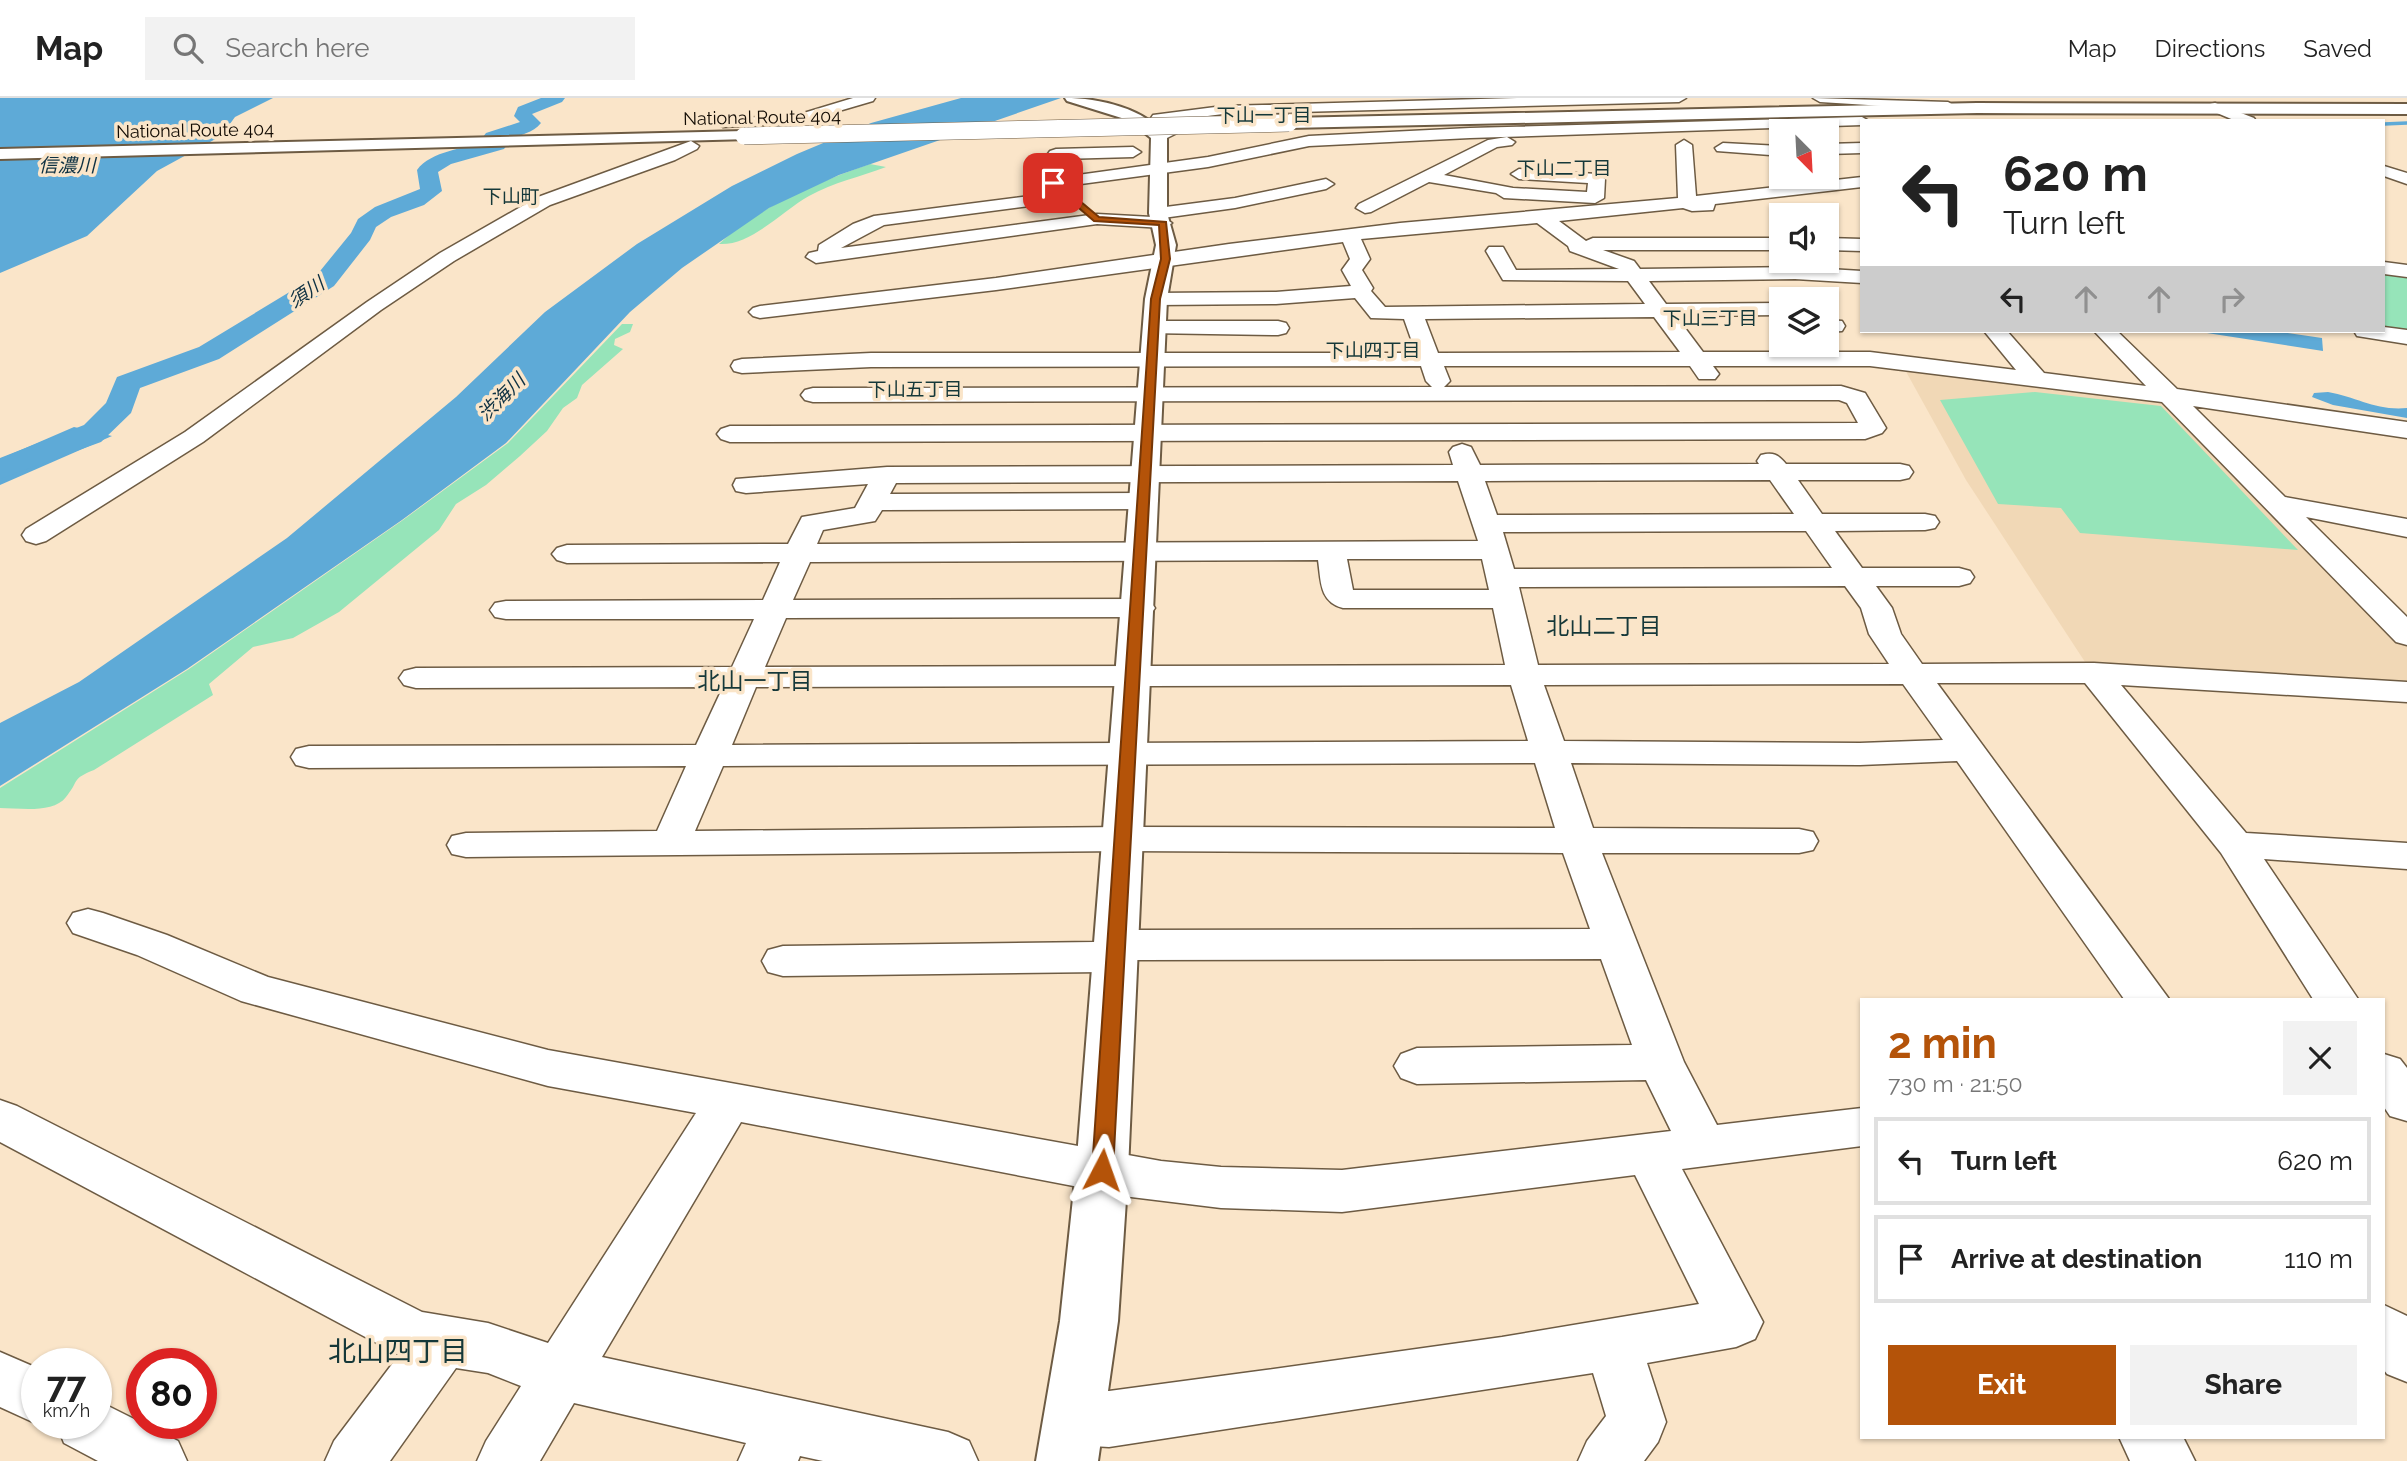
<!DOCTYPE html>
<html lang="en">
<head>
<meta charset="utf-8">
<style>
  :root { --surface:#fff; --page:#f2f2f2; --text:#222; --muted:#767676; --line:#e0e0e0; --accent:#b45309 }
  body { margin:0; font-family:Raleway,"Noto Sans JP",sans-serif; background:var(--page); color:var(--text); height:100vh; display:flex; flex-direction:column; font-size:26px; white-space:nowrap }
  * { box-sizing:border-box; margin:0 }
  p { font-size:23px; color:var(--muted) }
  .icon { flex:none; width:38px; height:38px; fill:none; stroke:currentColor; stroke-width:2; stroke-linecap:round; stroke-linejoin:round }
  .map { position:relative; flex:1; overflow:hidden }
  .drawer { position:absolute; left:1860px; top:900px; width:525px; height:441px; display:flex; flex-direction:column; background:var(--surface); border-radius:0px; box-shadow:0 2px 5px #0004 }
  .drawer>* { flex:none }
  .hud { position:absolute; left:1860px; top:21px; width:525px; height:214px; border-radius:0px; box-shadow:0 2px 5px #0004; background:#fff; color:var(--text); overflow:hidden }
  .needle { width:46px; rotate:156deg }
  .fabs { position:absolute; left:1769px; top:21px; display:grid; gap:14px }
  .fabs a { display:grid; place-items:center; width:70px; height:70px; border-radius:0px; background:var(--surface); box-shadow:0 2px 5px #0004; font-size:35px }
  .speed { position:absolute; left:21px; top:1250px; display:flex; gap:14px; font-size:35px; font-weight:700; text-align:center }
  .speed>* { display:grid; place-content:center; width:91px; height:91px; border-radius:50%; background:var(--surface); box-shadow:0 2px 5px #0004; line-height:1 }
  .speed small { font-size:18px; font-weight:400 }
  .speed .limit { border:10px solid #d22; background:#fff; color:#111 }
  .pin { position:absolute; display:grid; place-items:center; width:60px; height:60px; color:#fff; margin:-30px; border-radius:14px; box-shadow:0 4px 10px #0006 }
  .me { position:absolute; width:77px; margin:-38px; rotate:4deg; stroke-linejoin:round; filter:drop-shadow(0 0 5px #0008) }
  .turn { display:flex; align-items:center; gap:24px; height:147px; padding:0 28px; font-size:32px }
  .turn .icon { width:91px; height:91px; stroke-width:2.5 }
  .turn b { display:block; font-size:49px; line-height:60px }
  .lanes { display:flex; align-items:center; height:66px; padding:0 28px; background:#0003; justify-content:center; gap:35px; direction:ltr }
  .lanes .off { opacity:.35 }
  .round { display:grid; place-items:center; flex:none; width:74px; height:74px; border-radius:0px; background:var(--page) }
  .summary { display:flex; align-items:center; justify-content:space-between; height:119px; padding:0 28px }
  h1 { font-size:42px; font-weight:700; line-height:52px; color:var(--accent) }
  .primary-button { display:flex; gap:14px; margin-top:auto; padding:14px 28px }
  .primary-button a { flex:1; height:80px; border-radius:0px; background:var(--accent); color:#fff; font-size:28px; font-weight:700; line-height:80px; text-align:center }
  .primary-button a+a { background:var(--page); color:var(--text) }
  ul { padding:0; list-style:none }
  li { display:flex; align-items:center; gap:21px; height:88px; margin:0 14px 10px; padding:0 14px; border:4px solid var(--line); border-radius:0px }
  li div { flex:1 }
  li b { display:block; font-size:26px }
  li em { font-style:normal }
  header { display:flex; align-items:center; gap:42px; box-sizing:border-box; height:98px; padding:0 35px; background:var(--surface); border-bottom:2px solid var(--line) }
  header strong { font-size:33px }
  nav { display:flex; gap:38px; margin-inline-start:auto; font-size:24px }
  .search { width:490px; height:63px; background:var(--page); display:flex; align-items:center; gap:18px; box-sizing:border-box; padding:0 24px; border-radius:0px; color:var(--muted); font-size:26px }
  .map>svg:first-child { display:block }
</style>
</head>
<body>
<header>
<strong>Map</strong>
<div class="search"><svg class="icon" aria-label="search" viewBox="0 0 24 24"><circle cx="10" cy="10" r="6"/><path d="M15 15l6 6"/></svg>Search here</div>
<nav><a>Map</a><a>Directions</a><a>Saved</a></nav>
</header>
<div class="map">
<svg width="2407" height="1363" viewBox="0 0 2407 1363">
  <rect width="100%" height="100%" fill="#fae5c9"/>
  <!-- built -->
  <polygon fill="#f1d8b6" points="1904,270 2172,303 2407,546 2407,585 2087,567 1966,382"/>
  <!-- green -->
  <g fill="#96e4b9">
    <path d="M 870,66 L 886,69 C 860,79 834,84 809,98 C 782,113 751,148 719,146 C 760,108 818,84 870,66 Z"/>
    <polygon points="2384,174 2407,177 2407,237 2378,233 2384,233"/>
    <path d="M 622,226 L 633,226 L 630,234 L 615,241 L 614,247 L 623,251 L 582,287 L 577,300 L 563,310 L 547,333 L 520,358 L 486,387 L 456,406 L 439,432 L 339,514 L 293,540 L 253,549 L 209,586 L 213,597 L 94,672 C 71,681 80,682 66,699 C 53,716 19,710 0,710 L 0,690 L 189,571 L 403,422 L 508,345 Z"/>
    <polygon points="2035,294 2161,308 2298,452 2080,435 2061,410 1998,406 1940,302"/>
  </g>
  <!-- water -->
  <g fill="#5eaad7">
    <polygon points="0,0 273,0 235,19 221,38 157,73 87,138 0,175"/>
    <polygon points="961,0 1061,0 839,77 769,110 682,170 630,214 506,345 402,422 187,571 0,688 0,625 79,584 287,440 456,299 545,214 637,146 732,88 797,56 871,25"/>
    <polygon points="2194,233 2274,233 2322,240 2323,253"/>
    <path d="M 2328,294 C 2357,299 2376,313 2407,310 L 2407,320 L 2333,307 L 2312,299 L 2314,295 Z"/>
    <polygon points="74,329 112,338 0,387 0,361"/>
  </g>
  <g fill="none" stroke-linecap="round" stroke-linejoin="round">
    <!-- stream -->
    <polyline stroke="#5eaad7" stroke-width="3.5" points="2384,26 2407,25"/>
    <!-- river -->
    <path fill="#5eaad7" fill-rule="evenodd" d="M 541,0 L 565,0 L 562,4 L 532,16 L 541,25 C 532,36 517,38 504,42 L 507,47 L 504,51 L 451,66 L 438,74 L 442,93 L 424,107 L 391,119 L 376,129 L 370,142 L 334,188 L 219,261 L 140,290 L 131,315 L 101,344 L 0,381 L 0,360 L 84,327 L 106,305 L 117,279 L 199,249 L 316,178 L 351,135 L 358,121 L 375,109 L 420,91 L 417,72 C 431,53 465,50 486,44 L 483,39 L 486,35 L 520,24 L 514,18 L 518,9 Z"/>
    <!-- minor casing -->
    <g stroke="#6d5b43" stroke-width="3">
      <g id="minor">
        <polygon points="853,0 875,0 873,3 798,25 723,29 716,25 723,21 797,17"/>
        <polygon points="1517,0 1686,0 1679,4 1223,16 1169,23 1179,34 1159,44 1151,39 1161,33 1151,20 1153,17 1223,8"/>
        <polygon points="1813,0 1948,4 1955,8 1948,12 1820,4"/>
        <polygon points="2215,5 2254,20 2256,23 2236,23 2210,12 2208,9 2210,6"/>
        <polygon points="1862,19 1869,23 1862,23 1862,27 1470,40 1309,48 1208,69 1066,88 1077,98 1068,103 884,127 841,150 1097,116 1152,119 1149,115 1158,110 1235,100 1326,81 1334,86 1326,91 1235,110 1163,120 1172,125 1163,130 1097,126 816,165 806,159 809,155 818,153 819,147 853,126 874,118 1053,95 1033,76 1050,53 1056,51 1133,49 1141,54 1133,59 1061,61 1050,75 1056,80 1208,59 1309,38 1470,30"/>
        <polygon points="1507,39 1515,44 1512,47 1497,49 1444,77 1513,90 1587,94 1588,85 1519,81 1511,76 1519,71 1597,76 1605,81 1604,100 1595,105 1504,100 1496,95 1429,84 1371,114 1365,115 1356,110 1359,106 1488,42"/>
        <path d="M 1684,42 L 1692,47 L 1696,98 L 1862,79 L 1862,89 L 1715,106 L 1713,112 L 1692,113 L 1683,110 L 1559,123 L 1586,143 L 1593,140 L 1782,140 L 1782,152 L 1603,152 L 1634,163 L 1640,171 L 1795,169 L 1862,173 L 1862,185 L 1795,181 L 1649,183 L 1666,206 L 1782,205 L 1782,217 L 1676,218 L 1703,254 L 1870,254 L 2016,272 L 1984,233 L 2007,233 L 2044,275 L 2146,288 L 2094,233 L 2117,233 L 2177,291 L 2407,324 L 2407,340 L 2193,308 L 2285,399 L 2407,421 L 2407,439 L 2306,419 L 2407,519 L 2407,547 L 2396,544 L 2162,304 L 1870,268 L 1713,268 L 1719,276 L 1715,281 L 1699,281 L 1690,268 L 1444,268 L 1450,283 L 1444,289 L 1841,288 L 1865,295 L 1886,330 L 1882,335 L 1865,341 L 730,344 L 721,341 L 717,336 L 721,331 L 730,328 L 1858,325 L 1847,305 L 1839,302 L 813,304 L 805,302 L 801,297 L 805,292 L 813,290 L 1432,289 L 1426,283 L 1421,268 L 871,269 L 742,275 L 734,273 L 731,268 L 734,263 L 742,261 L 871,255 L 1416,255 L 1404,221 L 1371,220 L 1355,200 L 1276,206 L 1156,207 L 1149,205 L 1146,201 L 1149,197 L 1156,195 L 1276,194 L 1351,188 L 1342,172 L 1350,161 L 1343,144 L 996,192 L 760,220 L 753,218 L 749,214 L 753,210 L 760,208 L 996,180 L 1229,146 L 1400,125 L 1678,100 L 1676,47 ZM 1537,125 L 1568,148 L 1570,153 L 1619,171 L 1516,172 L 1503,149 L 1489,149 L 1486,153 L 1503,182 L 1628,183 L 1645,206 L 1385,209 L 1371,193 L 1373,190 L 1362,172 L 1370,161 L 1361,141 ZM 1654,219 L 1680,254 L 1438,255 L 1425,221 Z"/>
        <polygon points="691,43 699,48 697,51 675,62 550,107 454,163 381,212 203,344 46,443 36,446 26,443 22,437 26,431 185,334 367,204 440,155 538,99"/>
        <polygon points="1723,45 1782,48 1782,58 1717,53 1715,50"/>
        <polygon points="1862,45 1862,55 1827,56 1827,46"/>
        <polygon points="2384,68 2407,75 2407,86 2384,78"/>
        <polygon points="1827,140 1862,141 1862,153 1827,152"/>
        <polygon points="2384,164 2407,167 2407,179 2384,176"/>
        <polygon points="1827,222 1842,223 1845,228 1842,233 1827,234"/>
        <polygon points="1155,223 1278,223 1286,225 1289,230 1286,235 1278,237 1147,235 1144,230 1147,225"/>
        <polygon points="2384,229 2407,232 2407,246 2357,238 2354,233 2384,233"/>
        <path d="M 1462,346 L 1471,349 L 1480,367 L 1759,366 L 1757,363 L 1761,357 C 1773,354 1778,356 1786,366 L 1900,366 L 1909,368 L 1913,374 L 1909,380 L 1900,382 L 1798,382 L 1822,416 L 1925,416 L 1935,418 L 1939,424 L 1935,430 L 1925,432 L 1835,433 L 1862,470 L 1959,470 L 1970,473 L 1974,479 L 1970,485 L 1959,488 L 1876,488 L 1892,510 L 1901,536 L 1922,566 L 2094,565 L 2407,584 L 2407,604 L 2121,587 L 2246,735 L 2407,745 L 2407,771 L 2264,761 L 2358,901 L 2313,901 L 2221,755 L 2085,585 L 1937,585 L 2169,901 L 2124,901 L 1957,663 L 1860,667 L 1571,665 L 1593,730 L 1799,731 L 1813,734 L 1818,743 L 1813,752 L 1799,755 L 1602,755 L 1684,964 L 1717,1027 L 1862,1010 L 1862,1048 L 1682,1071 L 1763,1224 L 1755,1241 L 1736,1249 L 1647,1265 L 1666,1324 L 1658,1344 L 1644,1363 L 1578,1363 L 1587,1343 L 1606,1318 L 1593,1275 L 1109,1349 L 1075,1347 L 1055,1338 L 1046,1319 L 1055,1300 L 1075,1291 L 1109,1293 L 1266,1272 L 1502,1239 L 1699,1206 L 1635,1077 L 1342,1114 L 1221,1110 L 1131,1099 L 741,1024 L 602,1259 L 948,1334 L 969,1343 L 978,1363 L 823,1363 L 800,1358 L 798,1363 L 738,1363 L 746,1345 L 574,1305 L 540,1363 L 477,1363 L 486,1343 L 521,1288 L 488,1275 L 456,1270 L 390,1363 L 325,1363 L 334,1343 L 399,1257 L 0,1044 L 0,1002 L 17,1008 L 422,1214 L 488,1225 L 548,1245 L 696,1015 L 548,988 L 241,903 L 137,857 L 73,835 L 67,825 L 73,815 L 88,811 L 103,815 L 167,837 L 268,879 L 548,952 L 1161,1063 L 1221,1069 L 1342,1072 L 1671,1033 L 1646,982 L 1417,986 L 1401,980 L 1394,968 L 1401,956 L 1417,950 L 1632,947 L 1601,861 L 1137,862 L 1102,874 L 783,878 L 768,874 L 762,863 L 768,852 L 783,848 L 1094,844 L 1117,835 L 1137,832 L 1590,831 L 1563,755 L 1124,753 L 466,759 L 452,756 L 447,747 L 452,738 L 466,735 L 657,733 L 686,668 L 309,670 L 296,667 L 291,659 L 296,651 L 309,648 L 696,647 L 723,589 L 416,590 L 404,587 L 399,580 L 404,573 L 416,570 L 732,569 L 754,521 L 506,521 L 495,519 L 490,512 L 495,505 L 506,503 L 763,502 L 780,464 L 567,465 L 557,462 L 552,456 L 557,450 L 567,447 L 788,446 L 802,419 L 855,410 L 868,386 L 746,395 L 736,393 L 733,387 L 736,381 L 887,369 L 1453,367 L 1449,354 L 1453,349 ZM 1770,382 L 1794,416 L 1497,417 L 1485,383 ZM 1458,383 L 1478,443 L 817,446 L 823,432 L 875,423 L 882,412 L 1144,411 L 1154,409 L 1158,403 L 1154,397 L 1144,395 L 890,396 L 896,385 ZM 1806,433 L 1832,470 L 1514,471 L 1503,434 ZM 1347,461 L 1482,461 L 1489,492 L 1353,492 ZM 1318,462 C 1321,482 1319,504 1343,510 L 1493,510 L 1505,567 L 765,569 L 786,520 L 1139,519 L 1150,517 L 1155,510 L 1150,503 L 1139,501 L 793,502 L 810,464 ZM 1845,488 L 1861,510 L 1869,536 L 1889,566 L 1538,567 L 1519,489 ZM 1903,586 L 1943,642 L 1860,645 L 1564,643 L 1544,587 ZM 1511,587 L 1528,643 L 732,647 L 756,589 ZM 1535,665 L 1555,730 L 1124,729 L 695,733 L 723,668 Z"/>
        <polygon points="2384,956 2400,961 2407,970 2407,1023 2390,1018 2384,1009"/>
        <polygon points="2384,1207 2407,1218 2407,1284 2387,1276 2384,1272"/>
        <polygon points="0,1254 37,1270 37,1325 40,1325 37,1326 0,1309"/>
        <polygon points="96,1302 178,1343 187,1363 98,1363 64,1345 56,1325 96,1325"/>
        <polygon points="2119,1339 2183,1339 2195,1363 2130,1363"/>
      </g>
    </g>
    <!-- highway casing -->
    <g stroke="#6d5b43" stroke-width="4">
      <g id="highway">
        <path d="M 1065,0 C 1099,0 1145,10 1167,39 L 1167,115 L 1176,147 L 1167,201 L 1128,1072 L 1118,1223 L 1098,1363 L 1036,1363 L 1060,1223 L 1076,1072 L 1145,201 L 1156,147 L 1149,115 L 1151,40 L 1128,22 L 1067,3 Z"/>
        <polygon points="1977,5 2407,6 2407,16 1977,15 1289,30 1281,25 1289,20"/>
        <polygon points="744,33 750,35 752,38 750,41 0,61 0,51"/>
      </g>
    </g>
    <!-- minor -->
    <use href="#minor" fill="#fff" fill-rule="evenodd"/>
    <!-- highway -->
    <use href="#highway" fill="#fff" fill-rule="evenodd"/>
    <!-- highway-bridge casing -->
    <g stroke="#6d5b43" stroke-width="18" stroke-linecap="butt">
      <polyline id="highway-bridge" points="744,38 1289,25"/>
    </g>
    <!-- highway-bridge -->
    <use href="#highway-bridge" stroke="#fff" stroke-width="17"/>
  </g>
  <!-- route -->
  <polygon fill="#b45309" stroke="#753606" stroke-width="2" points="1051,83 1056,83 1099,119 1166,124 1170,161 1160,201 1113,1072 1110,1078 1102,1080 1095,1078 1092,1072 1151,201 1161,161 1159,127 1094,123 1051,86"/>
  <g text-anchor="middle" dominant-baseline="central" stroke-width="7" stroke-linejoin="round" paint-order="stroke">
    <!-- far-street labels -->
    <g font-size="18" fill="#120b03" stroke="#fae5c9">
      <text transform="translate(762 19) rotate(-1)">National Route 404</text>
      <text transform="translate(195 32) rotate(-1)">National Route 404</text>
    </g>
    <!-- far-neighbourhood labels -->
    <g font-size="19" fill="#153839" stroke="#fae5c9">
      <text x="1264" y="17">下山一丁目</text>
      <text x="1564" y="70">下山二丁目</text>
      <text x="511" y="98">下山町</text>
      <text x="1710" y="220">下山三丁目</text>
      <text x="1373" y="252">下山四丁目</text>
      <text x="915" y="291">下山五丁目</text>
    </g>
    <!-- far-water labels -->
    <g font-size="19" font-style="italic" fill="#0d3042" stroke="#fae5c9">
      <text x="67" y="67">信濃川</text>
      <text transform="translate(306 194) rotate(-34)">須川</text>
      <text transform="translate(501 299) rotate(-45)">渋海川</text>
    </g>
    <!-- neighbourhood labels -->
    <g font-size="23" fill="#153839" stroke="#fae5c9">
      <text x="1604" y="527">北山二丁目</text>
      <text x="755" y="582">北山一丁目</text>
    </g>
    <!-- near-neighbourhood labels -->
    <g font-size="28" fill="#153839" stroke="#fae5c9">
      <text x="398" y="1253">北山四丁目</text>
    </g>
  </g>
</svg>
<div class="fabs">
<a><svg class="needle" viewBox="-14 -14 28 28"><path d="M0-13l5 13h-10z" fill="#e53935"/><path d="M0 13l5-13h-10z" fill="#767676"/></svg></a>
<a><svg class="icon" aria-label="sound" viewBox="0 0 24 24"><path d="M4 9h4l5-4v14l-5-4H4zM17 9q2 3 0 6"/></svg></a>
<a><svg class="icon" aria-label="layers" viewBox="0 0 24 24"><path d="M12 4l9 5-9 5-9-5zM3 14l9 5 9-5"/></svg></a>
</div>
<div class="speed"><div>77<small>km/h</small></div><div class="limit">80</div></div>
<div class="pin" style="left:1053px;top:85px;background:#d93025"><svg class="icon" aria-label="arrive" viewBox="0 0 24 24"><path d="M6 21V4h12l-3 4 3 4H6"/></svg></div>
<svg class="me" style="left:1102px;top:1072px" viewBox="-20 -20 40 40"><path d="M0-17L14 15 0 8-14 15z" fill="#b45309" stroke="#fff" stroke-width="4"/></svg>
<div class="hud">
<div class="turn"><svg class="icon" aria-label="left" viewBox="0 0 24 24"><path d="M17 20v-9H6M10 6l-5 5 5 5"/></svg><div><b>620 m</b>Turn left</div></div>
<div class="lanes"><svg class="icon" aria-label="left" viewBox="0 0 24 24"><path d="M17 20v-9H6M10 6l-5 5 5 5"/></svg><svg class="icon off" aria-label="ahead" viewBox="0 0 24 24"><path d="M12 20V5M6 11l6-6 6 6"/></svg><svg class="icon off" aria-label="ahead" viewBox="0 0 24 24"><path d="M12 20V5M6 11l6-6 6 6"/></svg><svg class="icon off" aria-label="right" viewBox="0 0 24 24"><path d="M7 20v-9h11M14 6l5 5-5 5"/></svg></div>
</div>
<section class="drawer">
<div class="summary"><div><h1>2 min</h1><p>730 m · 21:50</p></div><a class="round"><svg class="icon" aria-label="close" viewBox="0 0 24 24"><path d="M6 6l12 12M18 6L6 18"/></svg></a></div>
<ul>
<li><svg class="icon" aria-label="left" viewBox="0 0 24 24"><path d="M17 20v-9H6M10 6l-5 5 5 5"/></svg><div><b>Turn left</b></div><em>620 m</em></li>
<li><svg class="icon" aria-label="arrive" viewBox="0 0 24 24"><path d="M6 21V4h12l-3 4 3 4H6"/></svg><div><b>Arrive at destination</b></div><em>110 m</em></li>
</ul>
<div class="primary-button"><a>Exit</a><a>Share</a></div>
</section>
</div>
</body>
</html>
